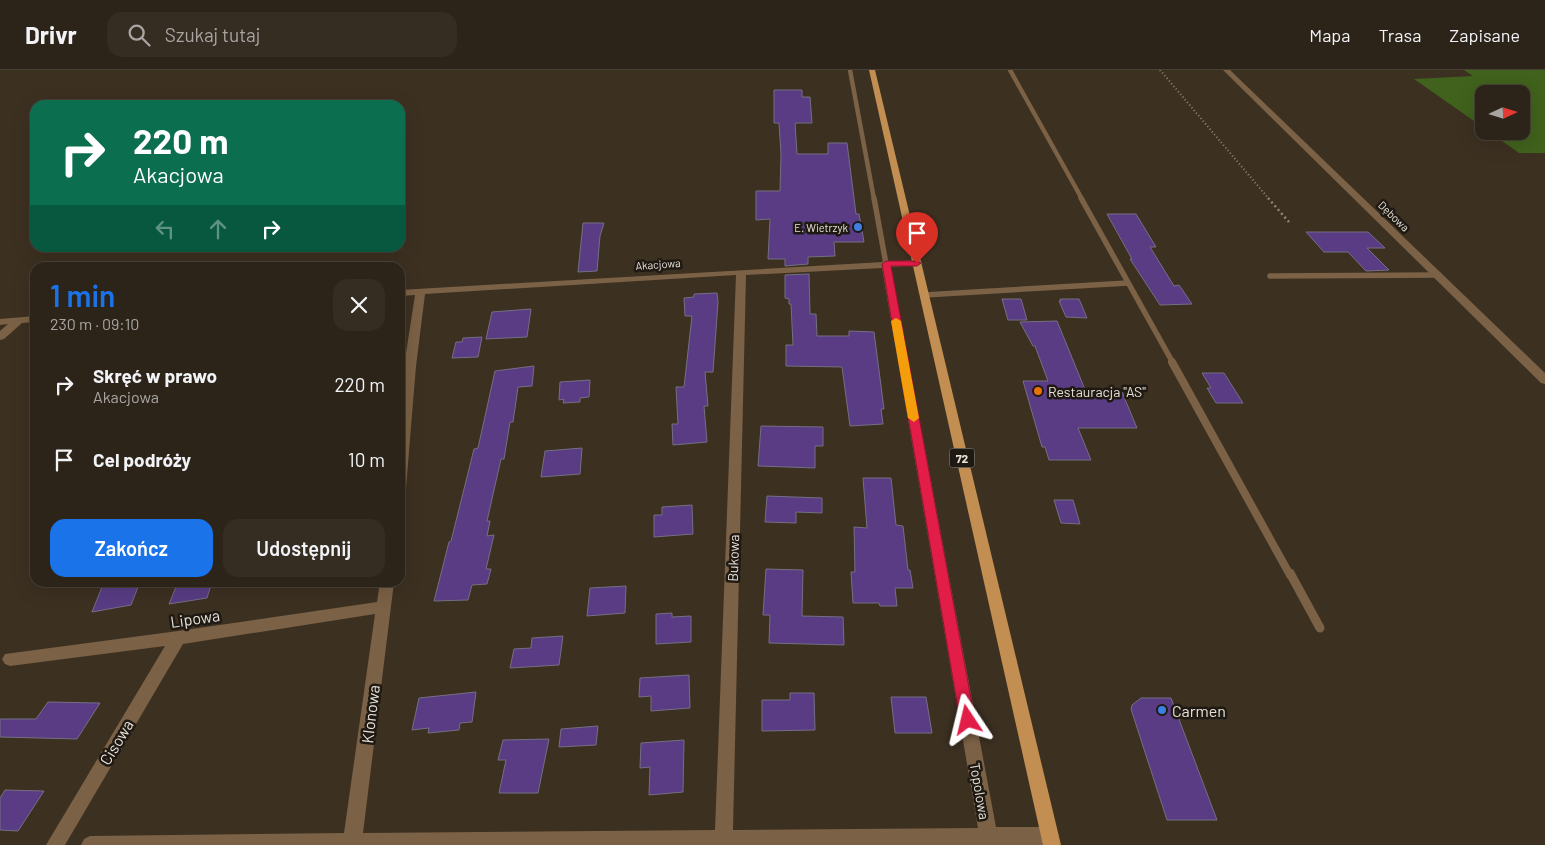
<!DOCTYPE html>
<html lang="pl">
<head>
<meta charset="utf-8">
<style>
  :root { --surface:#2d2419; --page:#352c22; --text:#f1f3f6; --muted:#a7a4a2; --line:#484138; --accent:#1a73e8 }
  body { margin:0; font-family:Barlow,sans-serif; background:var(--page); color:var(--text); height:100vh; display:flex; flex-direction:column; font-size:19px; white-space:nowrap }
  * { box-sizing:border-box; margin:0 }
  p { font-size:16px; color:var(--muted) }
  .icon { flex:none; width:28px; height:28px; fill:none; stroke:currentColor; stroke-width:2; stroke-linecap:round; stroke-linejoin:round }
  .map { position:relative; flex:1; overflow:hidden }
  .panel { position:absolute; left:30px; top:192px; width:375px; height:325px; display:flex; flex-direction:column; background:var(--surface); border-radius:15px; box-shadow:0 5px 20px #0002,0 0 0 1px var(--line) }
  .panel>* { flex:none }
  .guide { position:absolute; left:30px; top:30px; width:375px; height:152px; border-radius:15px; box-shadow:0 5px 20px #0002,0 0 0 1px var(--line); background:#0b6e4f; color:#fff; overflow:hidden }
  .needle { width:32px; rotate:86deg }
  .tools { position:absolute; left:1475px; top:15px; display:grid; gap:10px }
  .tools a { display:grid; place-items:center; width:55px; height:55px; border-radius:10px; background:var(--surface); box-shadow:0 5px 20px #0002,0 0 0 1px var(--line); font-size:25px }
  .pin { position:absolute; display:grid; place-items:center; width:42px; height:42px; color:#fff; margin:-51px -21px; border-radius:50% 50% 50% 0; rotate:-45deg; box-shadow:0 0 5px #0007 }
  .pin .icon { rotate:45deg }
  .me { position:absolute; width:55px; margin:-28px; rotate:350deg; stroke-linejoin:round; filter:drop-shadow(0 0 4px #0008) }
  .turn { display:flex; align-items:center; gap:18px; height:105px; padding:0 20px; font-size:22px }
  .turn .icon { width:65px; height:65px; stroke-width:2.5 }
  .turn b { display:block; font-size:35px; line-height:42px }
  .lanes { display:flex; align-items:center; height:48px; padding:0 20px; background:#0003; justify-content:center; gap:25px; direction:ltr }
  .lanes .off { opacity:.35 }
  .round { display:grid; place-items:center; flex:none; width:52px; height:52px; border-radius:15px; background:var(--page) }
  .head { display:flex; align-items:center; justify-content:space-between; height:85px; padding:0 20px }
  h1 { font-size:30px; font-weight:600; line-height:38px; color:var(--accent) }
  .button { display:flex; gap:10px; margin-top:auto; padding:10px 20px }
  .button a { flex:1; height:58px; border-radius:15px; background:var(--accent); color:#fff; font-size:20px; font-weight:600; line-height:58px; text-align:center }
  .button a+a { background:var(--page); color:var(--text) }
  ul { padding:0; list-style:none }
  li { display:flex; align-items:center; gap:15px; height:75px; padding:0 20px }
  li div { flex:1 }
  li b { display:block; font-size:19px }
  li em { font-style:normal }
  header { display:flex; align-items:center; gap:30px; box-sizing:border-box; height:70px; padding:0 25px; background:var(--surface); border-bottom:1px solid var(--line) }
  header strong { font-size:24px }
  nav { display:flex; gap:28px; margin-inline-start:auto; font-size:18px }
  .search { width:350px; height:45px; background:var(--page); display:flex; align-items:center; gap:12px; box-sizing:border-box; padding:0 18px; border-radius:15px; color:var(--muted); font-size:19px }
  .map>svg:first-child { display:block }
</style>
</head>
<body>
<header>
<strong>Drivr</strong>
<div class="search"><svg class="icon" aria-label="search" viewBox="0 0 24 24"><circle cx="10" cy="10" r="6"/><path d="M15 15l6 6"/></svg>Szukaj tutaj</div>
<nav><a>Mapa</a><a>Trasa</a><a>Zapisane</a></nav>
</header>
<div class="map">
<svg width="1545" height="775" viewBox="0 0 1545 775">
  <rect width="100%" height="100%" fill="#3c3021"/>
  <!-- green -->
  <polygon fill="#40621c" points="1464,0 1545,0 1545,83 1519,83 1488,61 1521,61 1521,24 1484,24 1484,58 1414,9 1473,6"/>
  <!-- building -->
  <g fill="#593c84" stroke="#756f83">
    <polygon points="774,20 802,20 802,27 810,27 812,53 795,53 797,84 828,84 828,73 847,73 856,144 859,144 864,172 834,172 835,186 808,187 808,194 785,196 785,189 768,189 770,149 756,150 756,121 780,121 781,84 779,53 774,53"/>
    <polygon points="1107,144 1136,144 1156,177 1150,177 1174,216 1179,215 1192,234 1160,235 1130,189 1132,189"/>
    <polygon points="583,153 604,153 600,166 597,201 578,202"/>
    <polygon points="1306,162 1368,162 1385,178 1367,178 1389,200 1366,201 1348,182 1324,182"/>
    <polygon points="809,204 810,244 816,244 817,266 849,266 849,261 874,262 884,339 881,339 883,354 850,356 842,297 786,296 786,275 793,275 791,234 789,234 789,229 785,228 785,205"/>
    <polygon points="717,223 718,232 713,302 705,302 708,336 704,336 707,372 673,375 672,354 678,354 676,317 684,317 692,246 685,246 684,228 694,227 694,224"/>
    <polygon points="1002,229 1021,229 1027,250 1008,250"/>
    <polygon points="1060,229 1079,229 1087,248 1066,247 1059,231 1061,231"/>
    <polygon points="531,239 527,267 486,269 492,242"/>
    <polygon points="1057,251 1086,322 1122,322 1137,358 1078,358 1091,390 1049,390 1045,377 1042,377 1023,311 1048,311 1035,276 1033,276 1020,252"/>
    <polygon points="482,267 478,287 452,288 456,272 462,272 463,268"/>
    <polygon points="534,296 532,316 518,317 513,352 510,352 504,389 501,389 487,451 490,451 487,466 494,465 486,499 491,499 487,514 472,515 468,530 434,531 449,472 451,471 474,379 478,378 495,301"/>
    <polygon points="1202,303 1224,303 1243,333 1216,333 1207,318 1211,318"/>
    <polygon points="590,310 589,327 580,328 580,332 563,333 564,329 559,330 560,312"/>
    <polygon points="761,356 823,357 823,376 815,376 815,398 758,396"/>
    <polygon points="582,378 580,404 541,407 545,381"/>
    <polygon points="863,408 891,408 896,455 903,456 908,500 910,500 913,518 895,518 897,536 880,536 879,533 853,533 851,502 855,502 854,457 867,458"/>
    <polygon points="767,426 822,428 822,443 796,442 796,453 765,452"/>
    <polygon points="1054,430 1073,430 1080,454 1061,453"/>
    <polygon points="692,435 693,464 654,467 654,445 662,445 662,437"/>
    <polygon points="766,499 803,500 802,546 843,547 844,575 769,573 770,545 763,545"/>
    <polygon points="104,512 140,512 131,535 92,542"/>
    <polygon points="178,512 212,512 207,528 169,534"/>
    <polygon points="626,516 625,543 587,546 590,518"/>
    <polygon points="672,543 672,547 691,546 691,572 656,574 656,544"/>
    <polygon points="563,566 559,595 510,598 514,579 531,578 532,568"/>
    <polygon points="689,605 690,638 651,641 651,626 639,627 640,608"/>
    <polygon points="476,622 472,652 460,653 459,660 428,663 429,658 412,660 419,628"/>
    <polygon points="790,623 814,623 815,660 762,661 762,630 790,630"/>
    <polygon points="891,627 926,627 932,663 895,663"/>
    <polygon points="1141,628 1171,628 1217,750 1167,750 1131,639 1132,635"/>
    <polygon points="48,632 100,633 77,669 0,667 0,649 36,649"/>
    <polygon points="598,656 596,675 559,677 561,659"/>
    <polygon points="549,669 538,723 499,723 506,690 498,690 503,670"/>
    <polygon points="684,670 683,722 649,725 650,697 640,698 641,673"/>
    <polygon points="5,720 44,721 18,761 0,760 0,728"/>
  </g>
  <g fill="none" stroke-linecap="round" stroke-linejoin="round">
    <!-- path-far1 -->
    <polyline stroke="#91887b" stroke-width="2" stroke-dasharray="1 2.5" stroke-linecap="butt" points="1160,0 1269,129"/>
    <!-- path -->
    <polyline stroke="#91887b" stroke-width="2.5" stroke-dasharray="2 3" stroke-linecap="butt" points="1268,128 1289,152"/>
    <!-- lane-far3 -->
    <g stroke="#7b6145" stroke-width="4.5">
      <polyline points="850,0 874,129"/>
      <polyline points="1010,0 1082,129"/>
    </g>
    <!-- lane-far2 -->
    <g stroke="#7b6145" stroke-width="5.5">
      <polyline points="874,128 886,194"/>
      <polyline points="1081,128 1173,293"/>
      <polyline points="1270,206 1439,205"/>
      <polyline points="924,225 1128,213"/>
    </g>
    <!-- lane-far1 -->
    <polyline stroke="#7b6145" stroke-width="8" points="1172,292 1290,505"/>
    <!-- lane -->
    <polyline stroke="#7b6145" stroke-width="9" points="1290,503 1320,558"/>
    <!-- street -->
    <g fill="#7b6145" fill-rule="evenodd">
      <polygon points="1223,0 1230,0 1545,303 1545,314 1541,313"/>
      <path d="M 917,190 L 922,193 L 920,195 L 891,197 L 996,757 L 1050,757 L 1056,760 L 1059,766 L 1056,772 L 1050,775 L 81,775 L 84,769 L 90,766 L 344,763 L 375,544 L 183,574 L 65,775 L 46,775 L 165,576 L 10,596 L 5,594 L 2,589 L 5,584 L 178,561 L 377,532 L 380,512 L 394,512 L 363,763 L 715,760 L 736,205 L 425,224 L 416,296 L 406,418 L 405,421 L 400,423 L 400,346 L 404,296 L 415,225 L 400,226 L 400,220 ZM 882,198 L 978,758 L 733,760 L 746,205 Z"/>
      <polygon points="35,246 35,252 22,253 4,269 0,270 0,261 8,254 0,255 0,249"/>
    </g>
    <!-- primary -->
    <polygon fill="#c38e52" fill-rule="evenodd" points="869,0 875,0 1061,775 1043,775"/>
  </g>
  <!-- route -->
  <polygon fill="#e11d48" stroke="#92132f" points="886,191 917,191 921,193 917,196 891,196 975,650 973,655 968,657 962,655 960,650 882,194"/>
  <!-- slow -->
  <polygon fill="#f59e0b" points="896,248 901,251 919,348 914,352 908,348 891,251"/>
  <!-- markers -->
  <g fill="#3f7fe0" stroke="#1e1912" stroke-width="2">
    <circle cx="858" cy="157" r="5"/>
    <circle cx="1162" cy="640" r="5"/>
  </g>
  <circle fill="#e8710a" stroke="#1e1912" stroke-width="2" cx="1038" cy="321" r="5"/>
  <g text-anchor="middle" dominant-baseline="central" stroke-width="5" stroke-linejoin="round" paint-order="stroke">
    <!-- far-street labels -->
    <g font-size="11" fill="#e8e1d7" stroke="#1e1912">
      <text transform="translate(1394 146) rotate(44)">Dębowa</text>
      <text transform="translate(658 194) rotate(-4)">Akacjowa</text>
    </g>
    <!-- far-poi labels -->
    <g font-size="11" fill="#e8e1d7" stroke="#1e1912" text-anchor="end">
      <text x="848" y="157">E. Wietrzyk</text>
    </g>
    <!-- shield labels -->
    <rect fill="#1e1912" stroke="#aba59c" stroke-width="1" x="949.5" y="378.5" width="25" height="19" rx="4"/>
    <g font-size="12" font-weight="bold" fill="#e8e1d7">
      <text x="962" y="388">72</text>
    </g>
    <!-- poi labels -->
    <g font-size="14" fill="#e8e1d7" stroke="#1e1912" text-anchor="start">
      <text x="1048" y="321">Restauracja "AS"</text>
    </g>
    <!-- street labels -->
    <g font-size="14" fill="#e8e1d7" stroke="#1e1912">
      <text transform="translate(733 488) rotate(-88)">Bukowa</text>
      <text transform="translate(980 721) rotate(80)">Topolowa</text>
    </g>
    <!-- near-street labels -->
    <g font-size="16" fill="#e8e1d7" stroke="#1e1912">
      <text transform="translate(195 548) rotate(-8)">Lipowa</text>
      <text transform="translate(370 644) rotate(-83)">Klonowa</text>
      <text transform="translate(116 672) rotate(-59)">Cisowa</text>
    </g>
    <!-- near-poi labels -->
    <g font-size="16" fill="#e8e1d7" stroke="#1e1912" text-anchor="start">
      <text x="1172" y="640">Carmen</text>
    </g>
  </g>
</svg>
<div class="tools">
<a><svg class="needle" viewBox="-14 -14 28 28"><path d="M0-13l5 13h-10z" fill="#e53935"/><path d="M0 13l5-13h-10z" fill="#a7a4a2"/></svg></a>
</div>
<div class="pin" style="left:917px;top:193px;background:#d93025"><svg class="icon" aria-label="arrive" viewBox="0 0 24 24"><path d="M6 21V4h12l-3 4 3 4H6"/></svg></div>
<svg class="me" style="left:968px;top:650px" viewBox="-20 -20 40 40"><path d="M0-17L14 15 0 8-14 15z" fill="#e11d48" stroke="#fff" stroke-width="4"/></svg>
<div class="guide">
<div class="turn"><svg class="icon" aria-label="right" viewBox="0 0 24 24"><path d="M7 20v-9h11M14 6l5 5-5 5"/></svg><div><b>220 m</b>Akacjowa</div></div>
<div class="lanes"><svg class="icon off" aria-label="left" viewBox="0 0 24 24"><path d="M17 20v-9H6M10 6l-5 5 5 5"/></svg><svg class="icon off" aria-label="ahead" viewBox="0 0 24 24"><path d="M12 20V5M6 11l6-6 6 6"/></svg><svg class="icon" aria-label="right" viewBox="0 0 24 24"><path d="M7 20v-9h11M14 6l5 5-5 5"/></svg></div>
</div>
<section class="panel">
<div class="head"><div><h1>1 min</h1><p>230 m · 09:10</p></div><a class="round"><svg class="icon" aria-label="close" viewBox="0 0 24 24"><path d="M6 6l12 12M18 6L6 18"/></svg></a></div>
<ul>
<li><svg class="icon" aria-label="right" viewBox="0 0 24 24"><path d="M7 20v-9h11M14 6l5 5-5 5"/></svg><div><b>Skręć w prawo</b><p>Akacjowa</p></div><em>220 m</em></li>
<li><svg class="icon" aria-label="arrive" viewBox="0 0 24 24"><path d="M6 21V4h12l-3 4 3 4H6"/></svg><div><b>Cel podróży</b></div><em>10 m</em></li>
</ul>
<div class="button"><a>Zakończ</a><a>Udostępnij</a></div>
</section>
</div>
</body>
</html>
